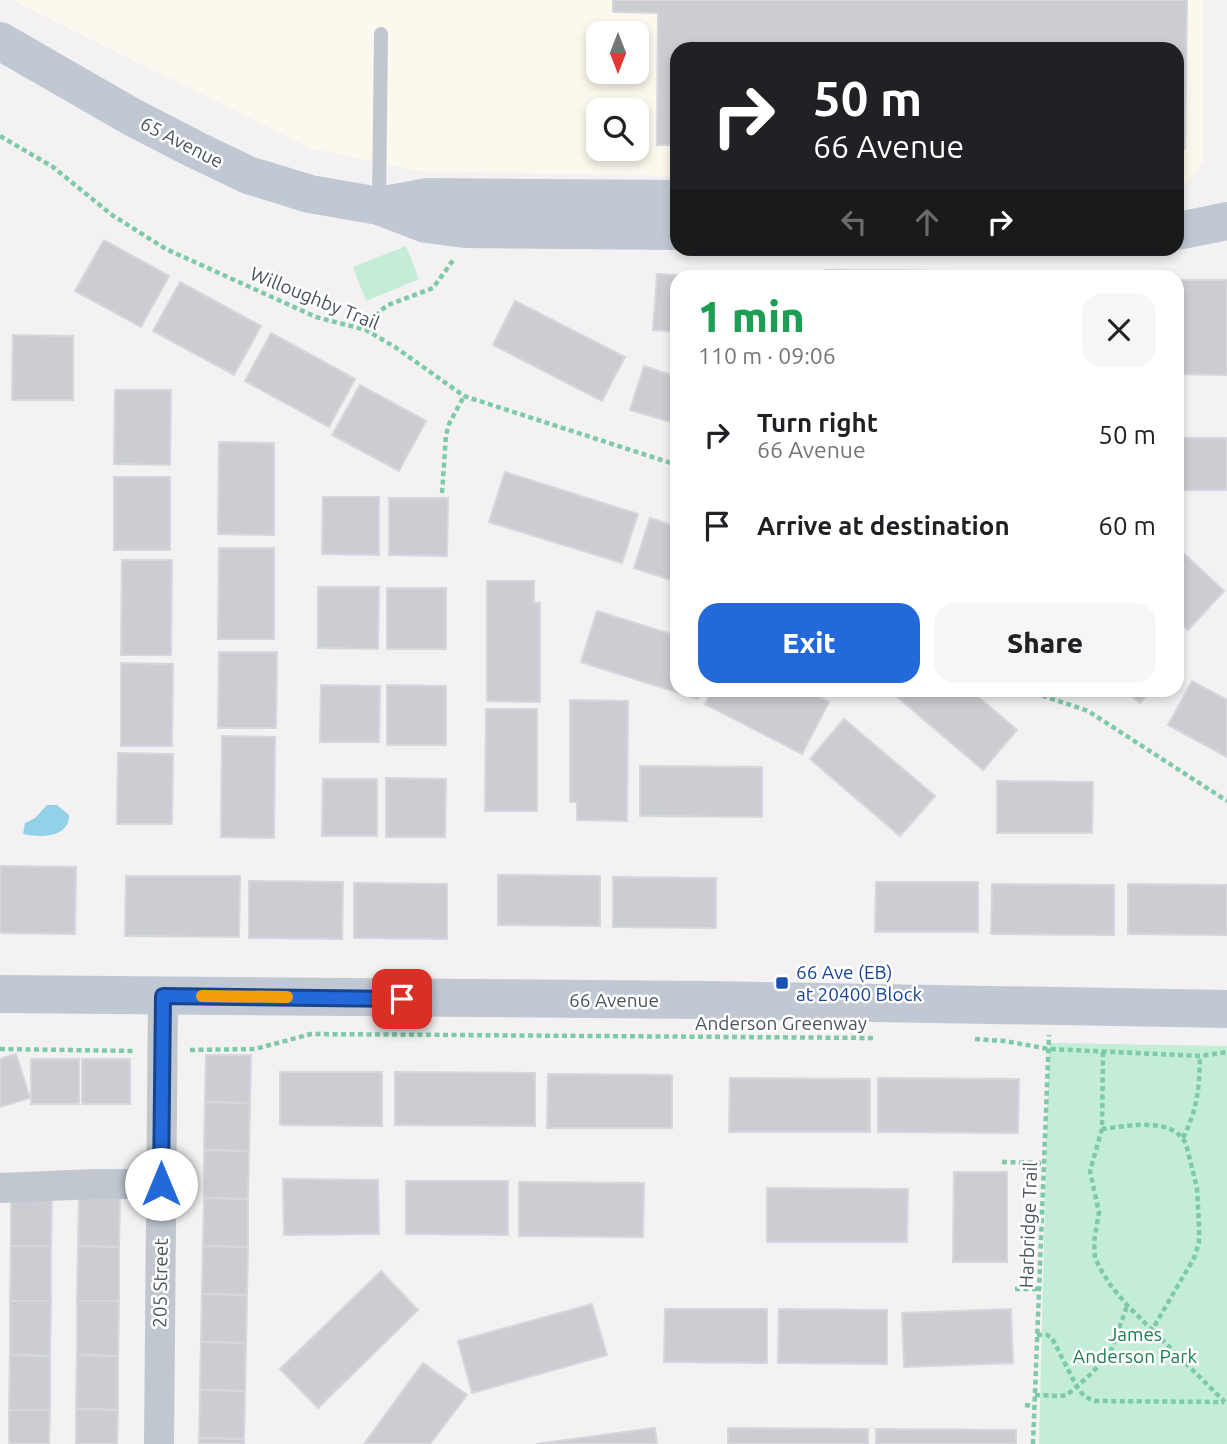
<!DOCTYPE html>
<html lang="en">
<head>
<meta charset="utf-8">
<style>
  :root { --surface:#fff; --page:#f6f6f6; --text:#202124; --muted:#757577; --accent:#2469da }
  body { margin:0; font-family:Ubuntu,sans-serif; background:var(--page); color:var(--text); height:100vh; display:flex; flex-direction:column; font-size:26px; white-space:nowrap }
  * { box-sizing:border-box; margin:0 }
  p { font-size:23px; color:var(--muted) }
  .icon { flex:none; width:38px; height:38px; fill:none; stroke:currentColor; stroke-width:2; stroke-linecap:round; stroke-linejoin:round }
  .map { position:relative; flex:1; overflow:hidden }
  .details { position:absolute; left:670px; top:270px; width:514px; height:427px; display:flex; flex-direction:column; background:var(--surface); border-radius:21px; box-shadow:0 4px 10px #0003 }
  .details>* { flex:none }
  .banner { position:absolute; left:670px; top:42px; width:514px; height:214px; border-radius:21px; box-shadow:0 4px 10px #0003; background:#202124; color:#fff; overflow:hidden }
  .needle { width:46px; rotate:180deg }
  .tools { position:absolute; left:586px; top:21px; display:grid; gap:14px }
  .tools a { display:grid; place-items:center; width:63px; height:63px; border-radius:14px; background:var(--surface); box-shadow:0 4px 10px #0003; font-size:35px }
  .pin { position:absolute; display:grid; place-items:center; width:60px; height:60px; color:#fff; margin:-30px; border-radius:14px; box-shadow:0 4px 10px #0006 }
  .me { position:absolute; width:77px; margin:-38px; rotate:0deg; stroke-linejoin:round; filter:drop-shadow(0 0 5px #0008) }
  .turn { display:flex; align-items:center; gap:24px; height:147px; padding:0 28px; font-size:32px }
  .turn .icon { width:91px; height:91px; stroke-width:2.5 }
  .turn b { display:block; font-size:49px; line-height:60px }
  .lanes { display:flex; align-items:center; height:66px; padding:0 28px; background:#0003; justify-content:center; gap:35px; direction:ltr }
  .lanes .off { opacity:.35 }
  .round { display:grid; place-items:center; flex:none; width:74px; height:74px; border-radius:21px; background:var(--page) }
  .headline { display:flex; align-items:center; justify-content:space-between; height:119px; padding:0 28px }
  h1 { font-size:42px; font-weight:800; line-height:52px; color:#1e9e55 }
  .primary-button { display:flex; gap:14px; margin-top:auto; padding:14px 28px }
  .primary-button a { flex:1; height:80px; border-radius:21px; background:var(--accent); color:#fff; font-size:28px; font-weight:800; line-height:80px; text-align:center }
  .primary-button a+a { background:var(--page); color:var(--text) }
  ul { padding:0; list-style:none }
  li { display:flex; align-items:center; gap:21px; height:91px; padding:0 28px }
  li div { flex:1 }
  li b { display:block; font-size:26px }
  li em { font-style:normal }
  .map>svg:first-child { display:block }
</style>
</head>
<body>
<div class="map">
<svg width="1227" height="1444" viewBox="0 0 1227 1444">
  <rect width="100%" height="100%" fill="#f3f1f1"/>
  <!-- commercial -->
  <path fill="#fcf8ed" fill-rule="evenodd" d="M 12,0 L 1203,0 L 1203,161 L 1186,184 L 1178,184 L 1178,49 L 677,49 L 677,176 L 416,171 L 310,148 ZM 598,33 L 637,33 L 637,72 L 598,72 ZM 598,110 L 637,110 L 637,149 L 598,149 Z"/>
  <!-- green -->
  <g fill="#c3edd6">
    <polygon points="406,246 419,279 366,301 353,267"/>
    <polygon points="1049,1043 1227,1046 1227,1444 1039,1444"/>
  </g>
  <!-- water -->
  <path fill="#93d1e8" d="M 47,805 L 57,805 L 69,815 C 70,838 39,838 23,834 L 25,823 L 35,818 Z"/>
  <!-- building -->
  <g fill="#cbcdd3" stroke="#d5d7dc" stroke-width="2">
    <polygon points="613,0 1187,0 1185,149 1178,149 1178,49 677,49 677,145 657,145 658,13 613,12"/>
    <polygon points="104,240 169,276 141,327 75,291"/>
    <polygon points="826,270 1081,272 1081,276 826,276"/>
    <polygon points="657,274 694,276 677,276 677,332 653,330"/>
    <polygon points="1182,280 1227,280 1227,375 1178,374 1178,299 1181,299"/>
    <polygon points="180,282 261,326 234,375 153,331"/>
    <polygon points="515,301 625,357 602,401 493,345"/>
    <polygon points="271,333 355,379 329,427 245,381"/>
    <polygon points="13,335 73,336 73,400 12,400"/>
    <polygon points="644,366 677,377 677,424 630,410"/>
    <polygon points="360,385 426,421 399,471 332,435"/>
    <polygon points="115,390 171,390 170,465 114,464"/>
    <rect x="1178" y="438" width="49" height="52"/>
    <polygon points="219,442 274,443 274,535 218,534"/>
    <polygon points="505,472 638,514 622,563 489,522"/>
    <rect x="114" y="477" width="56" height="73"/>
    <polygon points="323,497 379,497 379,555 322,554"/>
    <polygon points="389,498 448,498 447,556 389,555"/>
    <polygon points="650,518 677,527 677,582 634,568"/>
    <polygon points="219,548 274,548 274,639 218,639"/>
    <polygon points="1178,548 1224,591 1188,630 1178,621"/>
    <polygon points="122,560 172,560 171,655 121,655"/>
    <polygon points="487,581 534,581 534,603 540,603 540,702 487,701"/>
    <polygon points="318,587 379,587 378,649 318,648"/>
    <rect x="387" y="588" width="59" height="61"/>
    <polygon points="597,611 677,636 677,690 701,690 698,699 581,662"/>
    <polygon points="219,652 277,652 276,728 218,728"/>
    <polygon points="121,663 173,664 172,746 121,746"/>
    <polygon points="1192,681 1227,700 1227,757 1168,725"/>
    <polygon points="321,685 380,686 379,742 320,742"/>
    <polygon points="387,685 446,686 446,745 387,745"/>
    <polygon points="712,690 805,690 829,702 802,754 705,704"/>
    <polygon points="889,690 970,690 1017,730 983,770"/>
    <polygon points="1124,690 1151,690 1140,703"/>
    <polygon points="570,700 628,701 627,821 577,820 577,802 570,802"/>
    <polygon points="486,709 537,709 537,811 485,811"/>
    <polygon points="844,719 935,796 900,836 810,759"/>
    <polygon points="222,736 275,737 274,838 221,837"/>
    <polygon points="118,753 173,754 172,824 117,824"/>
    <polygon points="640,766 762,767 762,817 640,816"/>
    <polygon points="386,778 446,779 445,837 386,837"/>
    <polygon points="323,779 377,779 377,836 322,836"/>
    <polygon points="997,781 1093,782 1092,833 997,833"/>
    <polygon points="0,866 76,867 75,934 0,933"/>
    <polygon points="498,875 600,876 600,926 498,925"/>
    <polygon points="126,876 240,876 239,937 125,936"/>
    <polygon points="613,877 716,878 716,928 613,927"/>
    <polygon points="249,881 343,882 342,939 249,938"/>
    <polygon points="876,882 978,882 978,932 875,932"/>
    <polygon points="354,883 447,884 447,939 354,938"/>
    <polygon points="992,884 1114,885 1114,935 991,934"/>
    <polygon points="1128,884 1227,885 1227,935 1128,934"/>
    <polygon points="16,1054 30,1098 0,1107 0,1059"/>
    <polygon points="206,1055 251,1055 250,1103 205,1102"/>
    <rect x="31" y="1059" width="48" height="45"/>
    <rect x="82" y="1059" width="48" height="45"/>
    <polygon points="280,1072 382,1072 382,1126 280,1125"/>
    <polygon points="395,1072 535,1073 535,1126 395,1125"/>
    <polygon points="548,1074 672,1075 672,1128 547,1128"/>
    <polygon points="730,1078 870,1079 870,1132 729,1132"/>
    <polygon points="878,1078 1019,1079 1018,1133 878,1132"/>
    <polygon points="205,1102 250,1103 249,1151 204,1150"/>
    <polygon points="204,1150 249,1151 248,1199 204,1198"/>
    <polygon points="954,1172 1007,1172 1007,1262 953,1262"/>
    <polygon points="283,1179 378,1180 379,1234 284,1235"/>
    <polygon points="406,1181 508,1181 508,1235 406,1234"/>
    <polygon points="519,1182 644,1183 643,1237 519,1236"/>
    <polygon points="767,1188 908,1189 907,1242 767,1242"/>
    <polygon points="11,1191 52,1192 51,1246 11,1246"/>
    <polygon points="79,1192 120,1193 119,1247 78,1246"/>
    <polygon points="204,1198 248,1199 248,1247 203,1246"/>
    <polygon points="11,1246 51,1246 51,1301 10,1301"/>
    <polygon points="78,1246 119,1247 119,1301 77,1301"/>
    <polygon points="203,1246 248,1247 247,1295 202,1294"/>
    <polygon points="381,1271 418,1310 318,1408 280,1369"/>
    <polygon points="202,1294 247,1295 246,1343 201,1342"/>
    <polygon points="10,1301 51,1301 50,1356 10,1355"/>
    <polygon points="77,1301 119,1301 118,1356 77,1355"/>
    <polygon points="592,1304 607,1355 472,1393 458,1341"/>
    <polygon points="665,1309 767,1309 767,1363 664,1362"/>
    <polygon points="779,1309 887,1310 887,1364 778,1363"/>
    <polygon points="1011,1309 1013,1363 904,1367 902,1313"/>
    <polygon points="201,1342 246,1343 245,1391 200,1390"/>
    <polygon points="10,1355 50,1356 50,1410 9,1410"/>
    <polygon points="77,1355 118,1356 118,1410 76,1409"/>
    <polygon points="423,1363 467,1395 430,1444 364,1444"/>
    <polygon points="200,1390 245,1391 244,1439 199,1438"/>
    <polygon points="76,1409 118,1410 117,1444 76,1444"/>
    <polygon points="9,1410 50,1410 49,1444 9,1444"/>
    <polygon points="655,1428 657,1444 536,1444"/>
    <polygon points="728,1428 868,1429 868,1444 728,1444"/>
    <polygon points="876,1429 1016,1430 1016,1444 876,1444"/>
    <polygon points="199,1438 244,1439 244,1444 199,1444"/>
  </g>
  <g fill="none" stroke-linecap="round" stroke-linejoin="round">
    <!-- path -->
    <g stroke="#7dcaa8" stroke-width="4.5" stroke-dasharray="5 3.5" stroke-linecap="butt">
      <polyline points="0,136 53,167 112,215 166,249 316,317 366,330 395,347 464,396 677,465"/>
      <polyline points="366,330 380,311 388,305 433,288 454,259"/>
      <polyline points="442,493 446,435 449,424 464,396"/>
      <polyline points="1026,690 1088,711 1227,801"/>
      <polyline points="975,1039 1005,1041 1049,1049 1200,1056 1227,1052"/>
      <polyline points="0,1049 136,1051"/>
      <polyline points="190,1050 255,1049 311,1034 876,1038"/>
      <polyline points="1103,1052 1102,1129 1090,1171 1099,1212 1094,1242 1095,1258 1101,1270 1111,1286 1127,1305 1225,1402"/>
      <path d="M 1102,1129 C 1127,1126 1173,1116 1186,1144 L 1197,1188 L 1199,1226 L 1199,1243 L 1194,1258 L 1152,1330"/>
      <path d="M 1183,1138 C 1198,1107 1199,1090 1200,1056"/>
      <polyline points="1002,1162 1044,1163"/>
      <polyline points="1015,1289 1039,1289"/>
      <path d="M 1037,1335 L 1047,1335 L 1052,1338 L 1077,1387 C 1082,1395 1086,1398 1095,1401 L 1224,1402"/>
      <polyline points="1035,1395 1060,1396 1067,1395 1092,1373 1111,1351 1127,1306"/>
      <polyline points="1025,1405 1034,1406"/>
      <polyline points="1033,1444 1049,1035"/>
    </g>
    <!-- lane -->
    <polyline stroke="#c0c7cf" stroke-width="14" points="379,204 381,34"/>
    <!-- street -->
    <g stroke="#c0c7cf" stroke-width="30">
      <polyline points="0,1188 95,1184 161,1184"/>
      <polyline points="159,1444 163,996"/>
    </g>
    <!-- secondary -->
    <g stroke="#c0c8d3" stroke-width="38">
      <polyline points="0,41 132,117 196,150 248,175 310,194 379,206 426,224 465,229 677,231"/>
      <polyline points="379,206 428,197 677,199"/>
      <polyline points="1178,231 1227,221"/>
      <polyline points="0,994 706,1000 1227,1009"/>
    </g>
  </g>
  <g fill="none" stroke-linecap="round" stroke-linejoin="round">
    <!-- route casing -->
    <g stroke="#17448e" stroke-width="18">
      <polyline id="route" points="161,1184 163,996 402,999"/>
    </g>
    <!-- route -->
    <use href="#route" stroke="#2469da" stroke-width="12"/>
    <!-- slow -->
    <polyline stroke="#f59e0b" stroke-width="12" points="202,996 287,997"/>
  </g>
  <!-- markers -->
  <rect fill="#1a4fb4" stroke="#fff" stroke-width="2.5" x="775" y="976" width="14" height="14" rx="3.5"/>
  <g text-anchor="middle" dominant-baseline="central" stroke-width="5" stroke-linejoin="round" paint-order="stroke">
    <!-- street labels -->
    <g font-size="19" fill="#4a535d" stroke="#fff">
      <text transform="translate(182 142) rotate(27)">65 Avenue</text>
      <text transform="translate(315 298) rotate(22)">Willoughby Trail</text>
      <text x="614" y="1000">66 Avenue</text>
      <text x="781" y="1023">Anderson Greenway</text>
      <text transform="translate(1028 1225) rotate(-88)">Harbridge Trail</text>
      <text transform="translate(160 1283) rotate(-89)">205 Street</text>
    </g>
    <!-- transit labels -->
    <g font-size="19" fill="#164399" stroke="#fff" text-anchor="start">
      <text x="796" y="972">66 Ave (EB)<tspan x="796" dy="22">at 20400 Block</tspan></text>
    </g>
    <!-- park labels -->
    <g font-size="19" fill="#1d7c52" stroke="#fff">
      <text x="1135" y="1334">James<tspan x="1135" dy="22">Anderson Park</tspan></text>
    </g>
  </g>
</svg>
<div class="tools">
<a><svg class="needle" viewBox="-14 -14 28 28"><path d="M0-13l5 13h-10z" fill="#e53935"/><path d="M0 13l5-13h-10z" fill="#757577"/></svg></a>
<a><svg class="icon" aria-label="search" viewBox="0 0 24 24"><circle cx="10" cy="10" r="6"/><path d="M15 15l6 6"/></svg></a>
</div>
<div class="pin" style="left:402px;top:999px;background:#d93025"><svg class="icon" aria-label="arrive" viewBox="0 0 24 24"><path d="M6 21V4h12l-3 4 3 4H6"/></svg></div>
<svg class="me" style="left:161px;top:1184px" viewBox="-20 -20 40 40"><circle r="19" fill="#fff"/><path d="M0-13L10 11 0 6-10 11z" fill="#2469da"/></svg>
<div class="banner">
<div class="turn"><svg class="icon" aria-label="right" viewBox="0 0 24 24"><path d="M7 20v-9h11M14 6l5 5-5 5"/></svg><div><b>50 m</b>66 Avenue</div></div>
<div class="lanes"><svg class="icon off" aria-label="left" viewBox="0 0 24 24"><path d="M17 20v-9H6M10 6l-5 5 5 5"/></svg><svg class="icon off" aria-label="ahead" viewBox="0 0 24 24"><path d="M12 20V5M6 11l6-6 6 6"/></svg><svg class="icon" aria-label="right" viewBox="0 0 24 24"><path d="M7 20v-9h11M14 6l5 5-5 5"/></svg></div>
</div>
<section class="details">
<div class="headline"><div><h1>1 min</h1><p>110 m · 09:06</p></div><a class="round"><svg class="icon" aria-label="close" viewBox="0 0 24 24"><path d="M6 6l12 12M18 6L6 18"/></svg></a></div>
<ul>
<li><svg class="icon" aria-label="right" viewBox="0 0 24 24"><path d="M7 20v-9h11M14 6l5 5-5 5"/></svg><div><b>Turn right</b><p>66 Avenue</p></div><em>50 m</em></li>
<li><svg class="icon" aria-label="arrive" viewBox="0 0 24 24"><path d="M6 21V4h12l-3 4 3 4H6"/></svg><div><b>Arrive at destination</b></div><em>60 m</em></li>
</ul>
<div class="primary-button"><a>Exit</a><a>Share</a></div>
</section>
</div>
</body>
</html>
